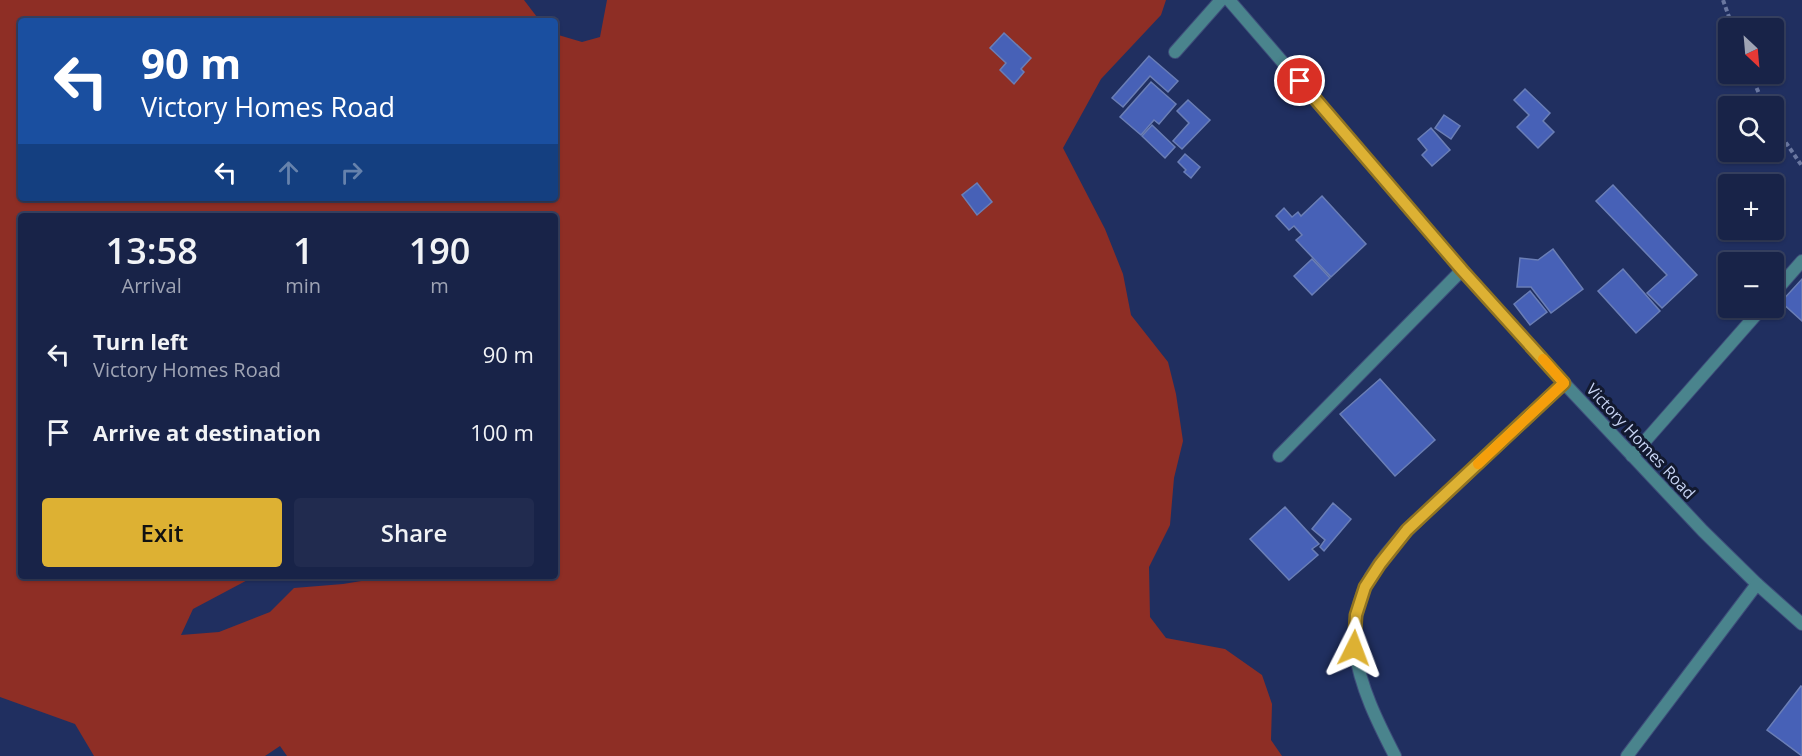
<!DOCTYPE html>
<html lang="en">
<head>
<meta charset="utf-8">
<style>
  :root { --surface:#182348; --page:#212b4f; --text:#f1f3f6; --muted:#9fa4b4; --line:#364060; --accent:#ddb133 }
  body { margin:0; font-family:"Open Sans",sans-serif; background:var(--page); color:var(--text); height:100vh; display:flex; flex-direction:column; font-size:22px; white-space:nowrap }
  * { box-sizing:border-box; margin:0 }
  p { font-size:20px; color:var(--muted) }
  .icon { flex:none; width:33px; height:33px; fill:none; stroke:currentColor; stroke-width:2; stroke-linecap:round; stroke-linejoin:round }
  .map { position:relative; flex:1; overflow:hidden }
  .side { position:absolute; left:18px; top:213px; width:540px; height:366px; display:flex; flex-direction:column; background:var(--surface); border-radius:6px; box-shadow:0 2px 4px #0004,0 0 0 2px var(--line) }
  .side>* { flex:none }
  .banner { position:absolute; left:18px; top:18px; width:540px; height:183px; border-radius:6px; box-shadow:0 2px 4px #0004,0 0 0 2px var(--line); background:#1a4fa0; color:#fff; overflow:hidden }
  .needle { width:39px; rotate:154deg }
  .fabs { position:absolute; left:1718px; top:18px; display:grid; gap:12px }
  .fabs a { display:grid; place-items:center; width:66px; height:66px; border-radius:6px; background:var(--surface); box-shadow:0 2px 4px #0004,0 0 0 2px var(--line); font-size:30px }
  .pin { position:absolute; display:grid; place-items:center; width:51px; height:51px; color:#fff; margin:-26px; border:3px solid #fff; border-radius:50%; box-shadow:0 2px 6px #0007 }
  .me { position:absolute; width:66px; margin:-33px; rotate:3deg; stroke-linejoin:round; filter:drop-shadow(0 0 4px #0008) }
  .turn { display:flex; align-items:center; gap:21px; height:126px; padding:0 24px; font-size:27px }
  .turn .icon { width:78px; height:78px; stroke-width:2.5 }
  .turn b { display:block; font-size:42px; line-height:51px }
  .lanes { display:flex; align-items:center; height:57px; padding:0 24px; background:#0003; justify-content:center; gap:30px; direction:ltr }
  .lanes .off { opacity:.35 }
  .eta { display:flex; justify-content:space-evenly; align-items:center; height:102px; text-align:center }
  .eta b { font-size:36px; font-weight:600; line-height:42px }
  .cta { display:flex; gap:12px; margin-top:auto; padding:12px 24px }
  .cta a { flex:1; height:69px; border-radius:6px; background:var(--accent); color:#111; font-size:24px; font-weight:600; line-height:69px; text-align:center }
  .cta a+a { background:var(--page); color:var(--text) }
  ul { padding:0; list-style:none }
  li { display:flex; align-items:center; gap:18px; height:78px; padding:0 24px }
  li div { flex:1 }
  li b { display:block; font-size:22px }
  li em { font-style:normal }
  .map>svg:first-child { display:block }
</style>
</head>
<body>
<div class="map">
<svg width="1802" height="756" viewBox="0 0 1802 756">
  <rect width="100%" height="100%" fill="#202f60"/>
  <!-- green -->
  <path fill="#8e2e25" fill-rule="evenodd" d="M 0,0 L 524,0 L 540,21 L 21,21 L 21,198 L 555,198 L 555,34 L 582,42 L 600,37 L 607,0 L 1166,0 L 1161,15 L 1101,79 L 1063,148 L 1105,229 L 1123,274 L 1131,315 L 1168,362 L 1176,394 L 1183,441 L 1174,478 L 1170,525 L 1149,567 L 1150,617 L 1166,638 L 1225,649 L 1262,675 L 1272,704 L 1271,740 L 1282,756 L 287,756 L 280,746 L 265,756 L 94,756 L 75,724 L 0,697 ZM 21,216 L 555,216 L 555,576 L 392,576 L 343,584 L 294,588 L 270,612 L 219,632 L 181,635 L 193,609 L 255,576 L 21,576 Z"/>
  <!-- building -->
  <g fill="#4761b7" stroke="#6a7eb6" stroke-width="1.5">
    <polygon points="1004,33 1031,58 1021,69 1024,72 1014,84 1000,70 1006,63 990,48"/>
    <polygon points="1149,56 1178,81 1168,92 1150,76 1123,107 1112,98"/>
    <polygon points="1151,82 1176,104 1159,124 1154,120 1141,135 1120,117"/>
    <polygon points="1525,89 1550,113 1543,121 1554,132 1538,148 1517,127 1529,115 1514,100"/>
    <polygon points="1188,100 1210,120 1182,149 1173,141 1189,123 1177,111"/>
    <polygon points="1444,115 1460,126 1451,139 1435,128"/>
    <polygon points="1152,125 1175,147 1165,158 1142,136"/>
    <polygon points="1431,128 1450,150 1432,166 1422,155 1427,150 1418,139"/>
    <polygon points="1185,154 1200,167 1191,178 1184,172 1186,170 1178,162"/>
    <polygon points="977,183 992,202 977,215 962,195"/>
    <polygon points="1613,185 1697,275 1662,308 1647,293 1667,275 1596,201"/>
    <polygon points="1322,196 1366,244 1331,277 1296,240 1302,235 1294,226 1289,230 1276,216 1284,208 1292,217 1298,212 1301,216"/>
    <polygon points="1553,249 1583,289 1551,313 1531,287 1517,287 1520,258 1538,260"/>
    <polygon points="1312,259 1330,278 1312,295 1294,276"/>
    <polygon points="1623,269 1660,311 1636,333 1598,291"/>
    <polygon points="1802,279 1802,321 1781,302"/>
    <polygon points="1530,291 1547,312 1530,325 1514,304"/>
    <polygon points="1380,379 1435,440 1395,476 1340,414"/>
    <polygon points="1333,503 1351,519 1324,551 1320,547 1325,540 1312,529"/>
    <polygon points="1285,507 1319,544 1312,549 1318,555 1289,580 1250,539"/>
    <polygon points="1801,686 1802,687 1802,756 1767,730"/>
  </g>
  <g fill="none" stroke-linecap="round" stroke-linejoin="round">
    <!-- lane casing -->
    <g stroke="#3e4d7a" stroke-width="14">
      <polyline id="lane" points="1175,52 1221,0"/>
    </g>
    <!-- street casing -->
    <g stroke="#3e4d7a" stroke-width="14">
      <g id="street">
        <polyline points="1229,0 1462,270 1564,383 1703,531 1757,584 1802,624"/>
        <polyline points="1773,294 1802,261"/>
        <polyline points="1279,456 1462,270"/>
        <polyline points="1632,456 1762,308"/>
        <path d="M 1395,756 C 1378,723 1360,687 1355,650 C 1352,631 1357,605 1365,588 C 1383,548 1424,515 1455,486 C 1491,451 1528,417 1564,383"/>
        <polyline points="1627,756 1757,584"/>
      </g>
    </g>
    <!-- path -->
    <g stroke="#6a77a0" stroke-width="4" stroke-dasharray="4.5 3" stroke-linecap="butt">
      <polyline points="1723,0 1733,28"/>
      <polyline points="1751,74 1764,106"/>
      <polyline points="1773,124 1802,166"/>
    </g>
    <!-- lane -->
    <use href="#lane" stroke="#4a848d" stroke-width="12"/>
    <!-- street -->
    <use href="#street" stroke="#4a848d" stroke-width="12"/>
  </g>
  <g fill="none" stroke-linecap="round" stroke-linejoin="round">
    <!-- route casing -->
    <g stroke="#907321" stroke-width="15">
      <polyline id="route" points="1300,81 1462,270 1564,383 1407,530 1380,564 1365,587 1356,615 1354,648"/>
    </g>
    <!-- route -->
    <use href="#route" stroke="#ddb133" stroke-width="10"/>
    <!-- slow -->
    <polyline stroke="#f59e0b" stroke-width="10" points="1478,464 1564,383 1543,359"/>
  </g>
  <g text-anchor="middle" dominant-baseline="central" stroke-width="6" stroke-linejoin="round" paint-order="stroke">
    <!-- street labels -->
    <g font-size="16" fill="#c8d4f3" stroke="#12192f">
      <text transform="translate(1641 441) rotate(47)">Victory Homes Road</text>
    </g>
  </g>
</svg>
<div class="fabs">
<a><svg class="needle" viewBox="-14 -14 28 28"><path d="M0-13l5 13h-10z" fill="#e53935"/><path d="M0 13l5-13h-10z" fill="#9fa4b4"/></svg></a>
<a><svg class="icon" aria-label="search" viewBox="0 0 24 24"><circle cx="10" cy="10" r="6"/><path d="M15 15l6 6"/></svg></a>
<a>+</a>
<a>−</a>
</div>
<div class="pin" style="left:1300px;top:81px;background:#d93025"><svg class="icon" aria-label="arrive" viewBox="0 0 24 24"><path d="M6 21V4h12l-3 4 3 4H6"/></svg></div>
<svg class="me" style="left:1354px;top:648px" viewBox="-20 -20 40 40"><path d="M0-17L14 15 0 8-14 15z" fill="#ddb133" stroke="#fff" stroke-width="4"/></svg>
<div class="banner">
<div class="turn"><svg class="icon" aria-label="left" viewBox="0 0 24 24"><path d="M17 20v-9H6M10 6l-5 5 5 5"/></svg><div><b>90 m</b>Victory Homes Road</div></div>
<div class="lanes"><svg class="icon" aria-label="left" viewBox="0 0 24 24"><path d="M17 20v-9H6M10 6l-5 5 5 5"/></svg><svg class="icon off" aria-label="ahead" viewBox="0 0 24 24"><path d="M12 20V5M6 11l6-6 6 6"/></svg><svg class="icon off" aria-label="right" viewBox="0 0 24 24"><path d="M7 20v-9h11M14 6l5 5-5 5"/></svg></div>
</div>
<section class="side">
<div class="eta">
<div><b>13:58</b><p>Arrival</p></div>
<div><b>1</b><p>min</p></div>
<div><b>190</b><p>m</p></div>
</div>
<ul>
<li><svg class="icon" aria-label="left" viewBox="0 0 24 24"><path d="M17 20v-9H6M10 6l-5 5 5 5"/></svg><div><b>Turn left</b><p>Victory Homes Road</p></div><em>90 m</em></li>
<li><svg class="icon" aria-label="arrive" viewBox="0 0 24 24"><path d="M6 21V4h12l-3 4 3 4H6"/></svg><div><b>Arrive at destination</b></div><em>100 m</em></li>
</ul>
<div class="cta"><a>Exit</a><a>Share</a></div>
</section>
</div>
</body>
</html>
